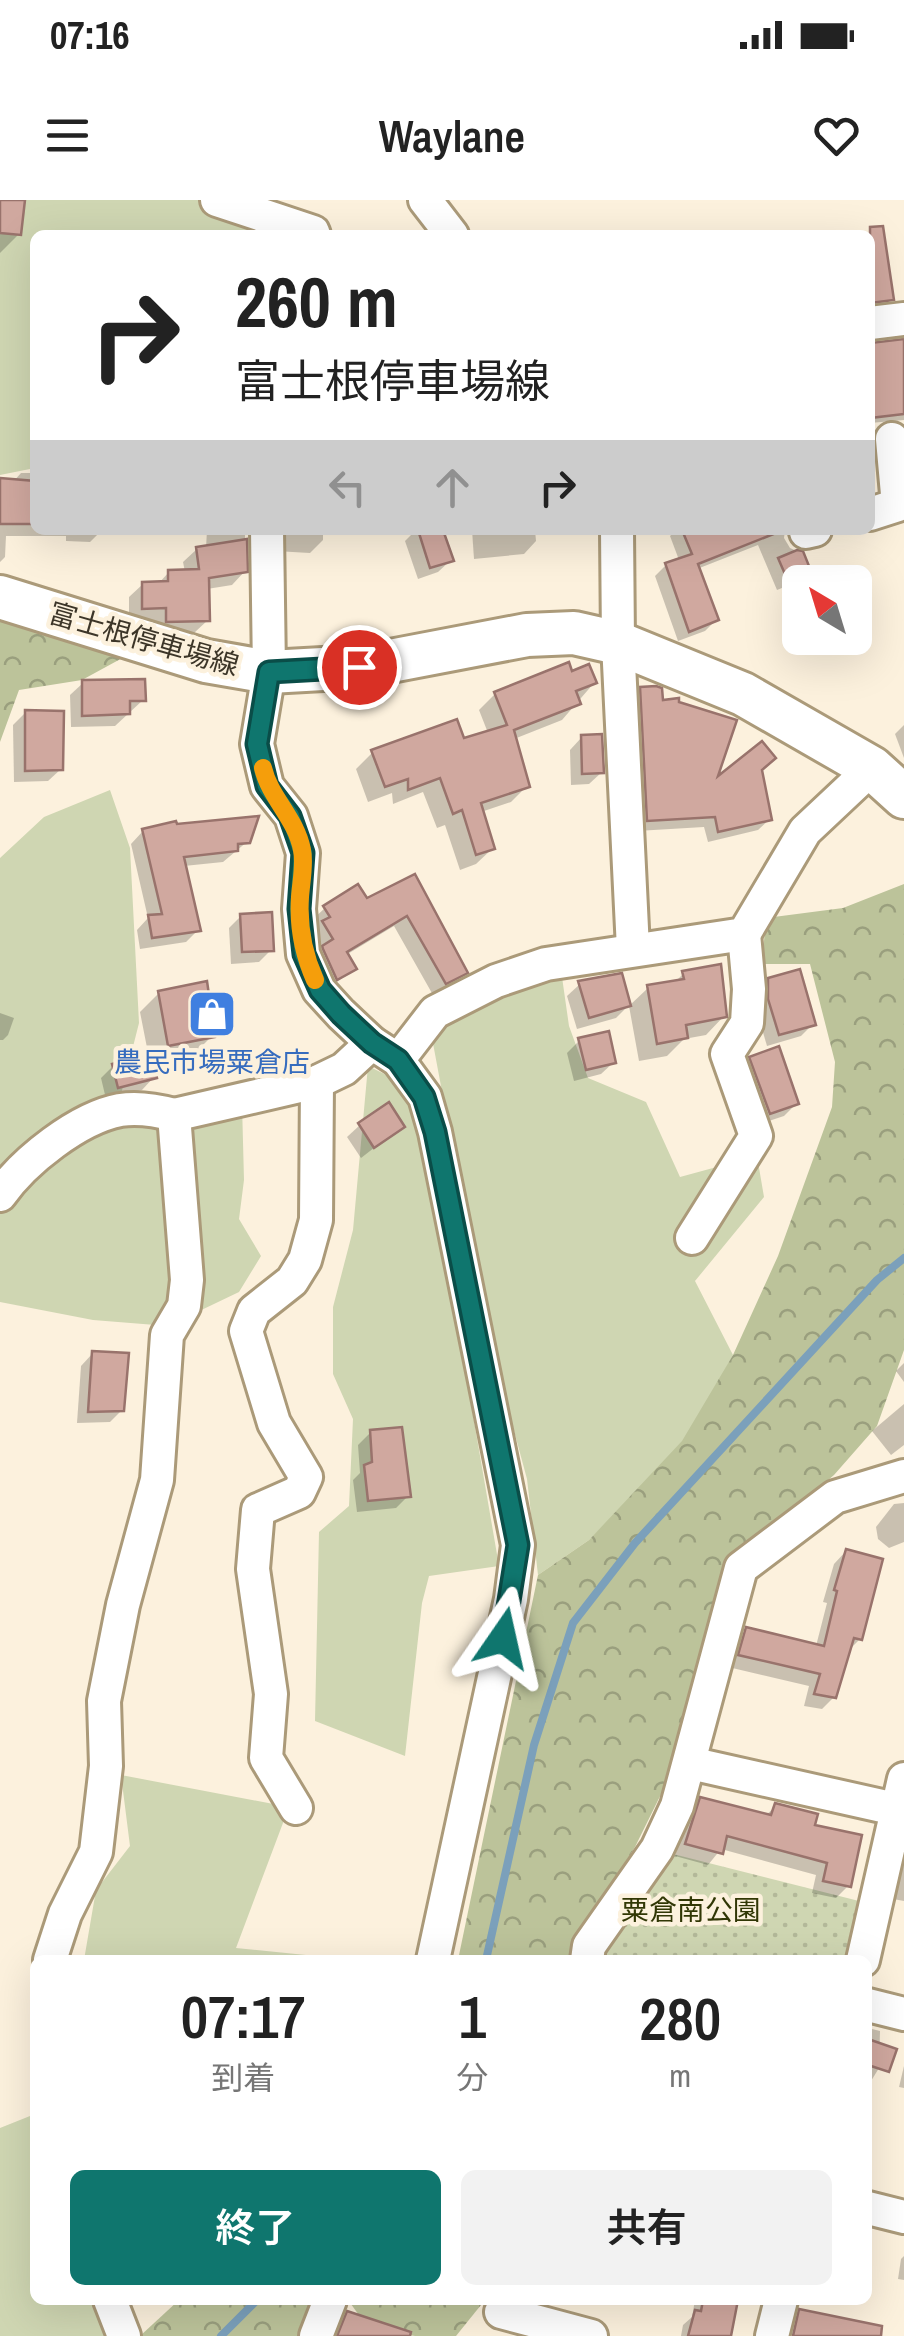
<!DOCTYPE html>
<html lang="ja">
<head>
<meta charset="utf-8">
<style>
  :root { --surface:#fff; --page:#f2f2f2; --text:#222; --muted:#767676; --accent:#0f766e }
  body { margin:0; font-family:"Archivo Narrow","Noto Sans JP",sans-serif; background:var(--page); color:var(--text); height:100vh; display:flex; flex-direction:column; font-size:38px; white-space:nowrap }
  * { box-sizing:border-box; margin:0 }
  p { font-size:32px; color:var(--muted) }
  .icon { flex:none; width:55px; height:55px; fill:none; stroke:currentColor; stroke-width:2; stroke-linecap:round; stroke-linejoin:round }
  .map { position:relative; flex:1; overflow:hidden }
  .panel { position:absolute; left:30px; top:1755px; width:842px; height:350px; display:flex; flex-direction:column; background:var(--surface); border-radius:15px; box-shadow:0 10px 40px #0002 }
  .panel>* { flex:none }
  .guide { position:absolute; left:30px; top:30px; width:845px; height:305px; border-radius:15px; box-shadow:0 10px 40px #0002; background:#fff; color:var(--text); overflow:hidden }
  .needle { width:65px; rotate:322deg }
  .controls { position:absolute; left:782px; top:365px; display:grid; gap:20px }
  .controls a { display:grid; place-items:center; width:90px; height:90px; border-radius:15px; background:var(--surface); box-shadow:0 10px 40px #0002; font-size:50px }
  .pin { position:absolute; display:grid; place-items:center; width:85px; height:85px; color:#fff; margin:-42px; border:5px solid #fff; border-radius:50%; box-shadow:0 2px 10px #0007 }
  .me { position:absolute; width:110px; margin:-55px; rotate:11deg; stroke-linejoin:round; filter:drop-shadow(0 0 8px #0008) }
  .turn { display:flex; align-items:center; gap:35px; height:210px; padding:0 40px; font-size:45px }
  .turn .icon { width:130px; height:130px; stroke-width:2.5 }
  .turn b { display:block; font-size:70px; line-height:85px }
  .lanes { display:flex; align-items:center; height:95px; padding:0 40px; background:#0003; justify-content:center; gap:50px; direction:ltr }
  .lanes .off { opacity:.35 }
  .eta { display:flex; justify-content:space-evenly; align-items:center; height:170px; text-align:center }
  .eta b { font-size:60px; font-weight:600; line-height:70px }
  .button { display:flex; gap:20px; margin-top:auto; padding:20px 40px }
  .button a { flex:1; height:115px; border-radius:15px; background:var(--accent); color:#fff; font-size:40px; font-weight:600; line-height:115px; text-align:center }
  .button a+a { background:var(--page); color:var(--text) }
  .status { display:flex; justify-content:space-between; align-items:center; height:70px; padding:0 50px; background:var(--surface); direction:ltr }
  .status svg { height:28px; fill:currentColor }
  header { display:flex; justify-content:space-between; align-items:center; height:130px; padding:0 40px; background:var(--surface); font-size:45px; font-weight:600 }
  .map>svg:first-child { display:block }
</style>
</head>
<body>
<div class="status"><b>07:16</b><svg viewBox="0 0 49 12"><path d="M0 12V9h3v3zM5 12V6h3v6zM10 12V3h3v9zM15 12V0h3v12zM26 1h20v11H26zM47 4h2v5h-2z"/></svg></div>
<header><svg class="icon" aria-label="menu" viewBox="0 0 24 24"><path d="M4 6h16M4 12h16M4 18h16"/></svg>Waylane<svg class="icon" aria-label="heart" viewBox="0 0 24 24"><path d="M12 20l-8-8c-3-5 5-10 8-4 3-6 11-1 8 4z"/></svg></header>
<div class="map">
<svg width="904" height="2136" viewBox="0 0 904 2136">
  <defs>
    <pattern id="forest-crowns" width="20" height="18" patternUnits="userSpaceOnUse" patternTransform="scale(2.5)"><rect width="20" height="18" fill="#bcc39a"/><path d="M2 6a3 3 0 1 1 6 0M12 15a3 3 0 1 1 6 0" fill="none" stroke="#9a9f7e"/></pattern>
    <pattern id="park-dots" width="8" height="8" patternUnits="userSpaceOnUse" patternTransform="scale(2.5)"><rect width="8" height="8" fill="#cfd6b2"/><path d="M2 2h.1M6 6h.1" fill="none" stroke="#b3b899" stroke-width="1.8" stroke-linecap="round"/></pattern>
  </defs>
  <rect width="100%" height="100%" fill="#fcf1dd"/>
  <!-- grass -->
  <g fill="#cfd6b2">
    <polygon points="0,0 206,0 282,22 246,35 35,35 35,268 0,275"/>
    <polygon points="110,590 130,648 139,823 117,910 242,904 244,980 239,1019 261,1056 239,1092 168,1126 93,1120 0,1102 0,658 44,617"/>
    <path d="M 562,777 L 569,826 L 588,878 L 646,902 L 680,977 L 757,956 L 764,997 L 695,1081 L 733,1155 L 684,1247 L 589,1340 L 538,1375 L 527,1279 L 486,1127 L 432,838 C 463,804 517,786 562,777 Z"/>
    <polygon points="368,866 403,883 423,925 499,1366 429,1376 422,1403 405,1556 315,1521 319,1332 349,1306 353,1219 333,1174 333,1107 353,1030"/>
    <polygon points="121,1575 289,1607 236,1748 355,1760 84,1760 96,1690 130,1646"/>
    <polygon points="35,1914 35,2100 129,2100 141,2136 0,2136 0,1928"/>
  </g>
  <!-- forest -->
  <g fill="url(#forest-crowns)">
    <polygon points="0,413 126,456 82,480 19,490 0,542"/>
    <polygon points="904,684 904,1150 877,1226 834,1275 729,1365 667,1582 635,1647 574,1744 571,1760 458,1760 538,1375 589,1340 682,1241 733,1155 778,1056 832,907 835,862 810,764 762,764 766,718 843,708"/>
    <polygon points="179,2100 314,2100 299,2136 140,2136"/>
    <polygon points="348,2100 485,2100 456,2136 415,2136 369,2129"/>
  </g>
  <!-- park -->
  <polygon fill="url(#park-dots)" points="673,1654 859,1701 845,1760 605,1760 606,1750 655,1674"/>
  <!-- shadow -->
  <g fill="#0003">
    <polygon points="0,0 14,0 19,34 0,53"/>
    <polygon points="870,64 891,99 885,105 870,107"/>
    <polygon points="904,139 904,220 870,223 870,145"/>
    <polygon points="21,273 35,273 35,330 102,330 90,342 66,341 66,336 6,336 5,357 0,362 0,280 13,282"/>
    <polygon points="207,330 245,330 245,371 232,385 207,389 208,420 194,433 154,434 154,421 129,421 129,397 143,384 158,384 169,372 185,372 183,362 197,349 206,348"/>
    <polygon points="268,330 323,330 323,340 310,353 275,351"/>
    <polygon points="416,330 441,330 451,360 438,372 418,379 405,341"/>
    <polygon points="472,330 535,330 536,341 524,354 474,359"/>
    <polygon points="676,330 785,330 784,338 790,348 801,353 808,371 797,382 777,390 758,345 697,369 716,420 705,431 678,441 655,376 666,365 679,360 670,336"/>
    <polygon points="571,474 594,483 562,520 514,539 527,586 511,602 481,612 493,648 476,664 460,670 445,625 437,628 423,592 393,604 392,593 368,602 356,569 373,552 463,541 488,533 479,510 495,494"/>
    <polygon points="83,483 143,500 115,526 71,527 70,495"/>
    <polygon points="641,489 660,502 713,583 759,571 770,619 758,630 708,642 704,627 637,631 630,500"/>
    <polygon points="26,512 61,569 48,581 14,582 13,525"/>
    <polygon points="904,525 904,558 895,534"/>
    <polygon points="582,537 602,572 589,584 571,585 570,550"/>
    <polygon points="143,631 248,641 223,662 184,666 198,730 186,742 140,749 137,730 148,718 131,644"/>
    <polygon points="414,678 464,773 452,785 433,795 394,726 346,755 354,769 325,791 311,760 321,751 312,735 318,729 312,720 325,708 366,701"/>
    <polygon points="241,716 271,750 259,762 231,764 229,728"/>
    <polygon points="684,773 724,816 706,835 684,839 667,856 639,861 629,806 648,788 674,783"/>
    <polygon points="769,780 813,824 801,836 767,846 757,812 757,793"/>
    <polygon points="580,784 628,806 616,818 577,829 567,796"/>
    <polygon points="159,793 212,836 193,855 151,863 154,877 142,890 106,899 101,878 113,866 149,858 140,812"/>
    <polygon points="0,813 14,818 8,835 3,840 0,840"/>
    <polygon points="580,840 614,862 601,874 574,881 567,853"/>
    <polygon points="751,859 797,903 784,916 757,925 738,871"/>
    <polygon points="360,925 402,926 361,958 347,937"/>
    <polygon points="93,1153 122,1210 110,1222 77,1223 81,1166"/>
    <polygon points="904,1163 904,1182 896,1171"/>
    <polygon points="904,1204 904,1245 891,1255 872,1231"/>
    <polygon points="371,1232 408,1296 396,1308 357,1312 353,1280 360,1273 358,1245"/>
    <polygon points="904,1303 904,1342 889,1348 878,1339 876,1327 894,1304"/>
    <polygon points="846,1351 860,1439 847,1452 834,1497 822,1509 804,1506 809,1486 728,1467 734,1442 747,1430 816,1446 827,1403 823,1402 834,1364"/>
    <polygon points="701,1600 765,1616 776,1606 811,1627 848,1686 836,1698 812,1693 816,1675 721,1649 708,1665 675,1656 688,1612"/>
    <polygon points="904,1660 904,1701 893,1699"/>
    <polygon points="868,1828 880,1831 879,1868 868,1886"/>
    <polygon points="904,1866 904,1888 899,1887"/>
    <polygon points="904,2056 904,2080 898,2079 901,2059"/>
    <polygon points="695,2100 736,2100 729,2136 681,2136 683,2125 692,2117"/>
    <polygon points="800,2112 854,2136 785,2136 788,2124"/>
    <polygon points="348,2114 370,2136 332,2136 336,2126"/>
  </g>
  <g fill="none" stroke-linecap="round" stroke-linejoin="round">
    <!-- stream -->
    <g stroke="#7ba0bb" stroke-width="8">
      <polyline points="486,1760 534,1545 573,1423 635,1343 877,1080 904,1058"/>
      <polyline points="221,2136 257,2100"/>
    </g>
  </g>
  <!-- building -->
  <g fill="#d0a89f" stroke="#99736c" stroke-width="2.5">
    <polygon points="0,0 25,0 21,35 0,33"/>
    <polygon points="883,26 894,100 870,103 870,27"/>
    <polygon points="904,139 904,214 870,218 870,143"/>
    <polygon points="0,278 35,281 35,324 0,324"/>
    <polygon points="418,330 443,330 454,361 430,368"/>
    <polygon points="682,330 781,331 698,364 719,420 689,432 665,363 692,354"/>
    <polygon points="247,339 248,372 209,378 210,421 166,422 166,408 142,409 142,382 168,381 168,370 199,369 196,347"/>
    <polygon points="797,350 803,351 811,371 788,381 778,358"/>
    <polygon points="569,462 572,471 589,464 597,483 576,491 581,504 514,530 530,587 481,603 495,649 476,655 462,610 453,614 440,578 408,590 408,579 385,587 371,550 457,519 464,538 507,525 494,492"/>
    <polygon points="145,479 146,501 130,501 130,514 82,516 82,480"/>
    <polygon points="656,486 662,488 663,500 679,498 679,502 737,520 718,576 762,541 776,558 762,570 772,620 718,632 715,617 647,621 640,487"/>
    <polygon points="25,510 64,511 63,570 25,571"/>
    <polygon points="602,534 604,573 582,574 581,535"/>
    <polygon points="259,616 250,643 238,644 238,651 184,657 201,731 152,738 148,715 162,714 142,629 176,621 177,624"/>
    <polygon points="415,674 468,773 446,784 407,716 347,752 357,769 337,780 323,749 322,746 333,739 322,721 330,717 323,706 358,684 367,698"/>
    <polygon points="272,712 274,751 242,752 240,714"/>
    <polygon points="721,764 727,817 686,825 688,838 657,844 647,785 684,779 682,771"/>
    <polygon points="800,769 816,825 779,835 768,799 768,778"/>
    <polygon points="622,773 631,806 589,818 578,781"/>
    <polygon points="207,781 215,837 168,846 158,791"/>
    <polygon points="609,831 616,863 586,870 578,838"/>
    <polygon points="779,846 799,904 770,914 749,857"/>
    <polygon points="152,855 157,878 118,888 112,864"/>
    <polygon points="389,902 405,927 374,948 358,923"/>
    <polygon points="92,1151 129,1153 124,1211 88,1212"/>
    <polygon points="402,1227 411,1297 368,1301 364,1265 372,1262 370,1230"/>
    <polygon points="846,1349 883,1359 862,1440 854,1438 836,1498 814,1494 820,1474 738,1455 746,1427 824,1446 837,1391 834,1390"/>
    <polygon points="700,1597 771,1615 775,1603 818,1614 815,1625 862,1635 851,1687 823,1681 827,1663 727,1636 723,1654 685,1644"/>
    <polygon points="868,1839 897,1849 889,1872 868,1865"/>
    <polygon points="703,2100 738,2100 731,2136 688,2136 695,2110 701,2111"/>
    <polygon points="799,2109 882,2126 881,2136 793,2136"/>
    <polygon points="347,2111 411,2132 410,2136 337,2136"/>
  </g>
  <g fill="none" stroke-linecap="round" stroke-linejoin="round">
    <!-- minor casing -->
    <g stroke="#ab9a79" stroke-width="38">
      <g id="minor">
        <polyline points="217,0 313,32 314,35"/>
        <polyline points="425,0 452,35"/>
        <polyline points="870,123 904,119"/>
        <polyline points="870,314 898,305 892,239"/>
        <polyline points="267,330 269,472 257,544 267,586 291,616 303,653 299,709 303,754 319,790 341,814 372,843 398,860 425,897 435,932 518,1345 511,1399 433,1760"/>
        <polyline points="617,330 618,443 633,749"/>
        <polyline points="806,332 815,330"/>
        <polyline points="398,860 435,812 496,781 546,764 744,734 805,631 872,568"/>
        <path d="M 0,995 C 24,961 78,918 120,910 C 139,907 156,910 174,915"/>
        <polyline points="692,1038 756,936 727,854 747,823 749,789 744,734"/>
        <polyline points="690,1563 904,1611"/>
        <polyline points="296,1608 266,1558 271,1494 253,1369 258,1310 299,1292 306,1277 274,1223 246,1131 254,1111 292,1081 305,1060 316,1020 317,882"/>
        <polyline points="50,1760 65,1714 96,1652 106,1566 104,1501 123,1405 157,1280 167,1135 184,1106 187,1080 174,915 317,882 344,869 372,843"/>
        <polyline points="587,1760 589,1746 657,1649 677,1606 741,1368 835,1297 904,1276"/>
        <polyline points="863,1760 904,1579"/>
        <polyline points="868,1805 904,1814"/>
        <polyline points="868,2008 904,2017"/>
        <polyline points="110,2100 124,2136"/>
        <polyline points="508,2100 501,2112 591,2136"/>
        <polyline points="316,2136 330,2100"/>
        <polyline points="772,2136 781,2100"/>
      </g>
    </g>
    <!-- major casing -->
    <g stroke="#ab9a79" stroke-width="48">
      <polyline id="major" points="0,397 206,461 269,472 359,467 527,435 574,433 618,443 743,494 872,568 904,597"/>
    </g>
    <!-- minor -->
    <use href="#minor" stroke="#fff" stroke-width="32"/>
    <!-- major -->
    <use href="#major" stroke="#fff" stroke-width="42"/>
  </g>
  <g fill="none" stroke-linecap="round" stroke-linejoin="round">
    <!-- route casing -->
    <g stroke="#0a4d48" stroke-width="25">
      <polyline id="route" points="359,467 269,472 257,544 267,586 290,616 303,653 299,709 304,754 320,790 341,814 372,843 398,860 424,897 435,932 518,1345 503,1438"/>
    </g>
    <!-- route -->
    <use href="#route" stroke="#0f766e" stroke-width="18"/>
    <!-- slow -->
    <path stroke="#f59e0b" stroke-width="18" d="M 263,568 C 270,598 296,618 302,650 C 305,664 301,682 300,697 C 298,726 303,753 315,780"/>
  </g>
  <!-- icons -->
  <defs>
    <g id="shop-square" transform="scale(2.5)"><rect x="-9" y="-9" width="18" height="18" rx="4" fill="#3f7fe0" stroke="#fcf1dd"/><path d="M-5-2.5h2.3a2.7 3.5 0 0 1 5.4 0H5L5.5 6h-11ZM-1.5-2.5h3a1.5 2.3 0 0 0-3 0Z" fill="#fff"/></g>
  </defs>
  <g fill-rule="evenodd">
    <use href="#shop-square" x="212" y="814"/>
  </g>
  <g text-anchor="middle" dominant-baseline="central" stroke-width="9" stroke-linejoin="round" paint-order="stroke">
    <!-- street labels -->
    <g font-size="28" fill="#3c3528" stroke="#fcf1dd">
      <text transform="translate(144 439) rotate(16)">富士根停車場線</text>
    </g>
    <!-- shop labels -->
    <g font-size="28" fill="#366cbe" stroke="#fcf1dd">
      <text x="212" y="862">農民市場粟倉店</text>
    </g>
    <!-- park labels -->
    <g font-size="28" fill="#313705" stroke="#fcf1dd">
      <text x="691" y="1710">粟倉南公園</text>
    </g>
  </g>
</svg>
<div class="controls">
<a><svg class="needle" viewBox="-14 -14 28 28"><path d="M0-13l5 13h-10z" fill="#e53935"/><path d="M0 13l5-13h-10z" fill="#767676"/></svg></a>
</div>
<div class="pin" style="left:359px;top:467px;background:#d93025"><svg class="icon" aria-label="arrive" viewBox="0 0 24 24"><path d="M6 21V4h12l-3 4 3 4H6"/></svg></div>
<svg class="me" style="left:503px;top:1438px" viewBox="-20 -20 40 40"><path d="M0-17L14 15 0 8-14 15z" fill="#0f766e" stroke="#fff" stroke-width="4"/></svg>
<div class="guide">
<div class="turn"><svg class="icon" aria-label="right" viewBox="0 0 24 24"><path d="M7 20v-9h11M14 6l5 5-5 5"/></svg><div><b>260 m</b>富士根停車場線</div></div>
<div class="lanes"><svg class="icon off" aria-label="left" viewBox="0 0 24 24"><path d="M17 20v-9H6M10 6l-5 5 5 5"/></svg><svg class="icon off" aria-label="ahead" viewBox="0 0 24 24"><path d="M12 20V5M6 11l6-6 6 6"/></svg><svg class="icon" aria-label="right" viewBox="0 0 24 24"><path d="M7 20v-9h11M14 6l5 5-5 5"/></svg></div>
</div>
<section class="panel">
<div class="eta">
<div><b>07:17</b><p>到着</p></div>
<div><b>1</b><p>分</p></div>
<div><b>280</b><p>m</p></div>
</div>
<div class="button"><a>終了</a><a>共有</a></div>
</section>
</div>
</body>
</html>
